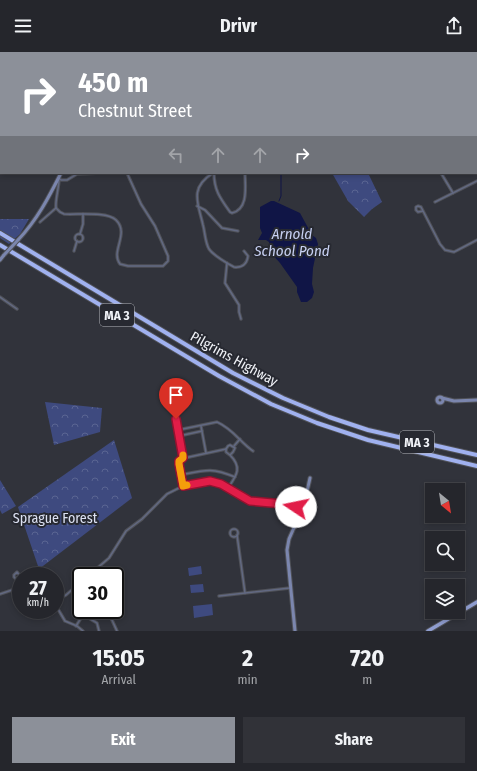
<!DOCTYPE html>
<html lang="en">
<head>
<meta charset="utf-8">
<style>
  :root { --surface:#25262c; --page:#313238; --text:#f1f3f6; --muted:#a3a5a9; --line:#424348; --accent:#8c9099 }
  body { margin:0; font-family:"Fira Sans Condensed",sans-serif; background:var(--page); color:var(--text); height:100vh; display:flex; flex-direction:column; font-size:15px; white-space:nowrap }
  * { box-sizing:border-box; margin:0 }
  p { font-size:13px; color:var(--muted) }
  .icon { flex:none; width:22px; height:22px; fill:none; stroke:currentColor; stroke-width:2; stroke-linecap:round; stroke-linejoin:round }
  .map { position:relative; height:579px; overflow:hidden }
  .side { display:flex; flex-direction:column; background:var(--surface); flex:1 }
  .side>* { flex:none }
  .guide { position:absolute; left:0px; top:0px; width:477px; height:122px; box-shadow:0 2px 6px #0003,0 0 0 1px var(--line); background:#8c9099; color:#fff; overflow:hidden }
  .needle { width:26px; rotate:150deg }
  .tools { position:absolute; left:425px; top:431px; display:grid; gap:8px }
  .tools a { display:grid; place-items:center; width:40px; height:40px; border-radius:0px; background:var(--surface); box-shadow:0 2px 6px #0003,0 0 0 1px var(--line); font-size:20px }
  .speed { position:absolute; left:12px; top:515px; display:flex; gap:8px; font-size:20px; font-weight:700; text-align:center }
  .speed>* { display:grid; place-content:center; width:52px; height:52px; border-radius:50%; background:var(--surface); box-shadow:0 2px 6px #0003,0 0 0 1px var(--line); line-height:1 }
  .speed small { font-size:10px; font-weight:400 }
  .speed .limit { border:2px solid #111; border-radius:6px; background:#fff; color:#111 }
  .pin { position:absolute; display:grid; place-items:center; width:34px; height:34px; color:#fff; margin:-41px -17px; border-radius:50% 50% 50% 0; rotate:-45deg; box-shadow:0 0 4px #0007 }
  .pin .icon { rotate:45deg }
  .me { position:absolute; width:44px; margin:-22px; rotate:281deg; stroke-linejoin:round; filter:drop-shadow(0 0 3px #0008) }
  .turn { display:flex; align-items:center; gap:14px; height:84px; padding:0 12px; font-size:18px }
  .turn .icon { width:52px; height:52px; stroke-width:2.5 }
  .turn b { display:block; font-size:28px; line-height:34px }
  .lanes { display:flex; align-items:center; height:38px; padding:0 12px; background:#0003; justify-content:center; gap:20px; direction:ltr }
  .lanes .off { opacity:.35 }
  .eta { display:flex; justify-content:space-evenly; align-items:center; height:68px; text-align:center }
  .eta b { font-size:24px; font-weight:700; line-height:28px }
  .cta { display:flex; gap:8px; margin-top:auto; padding:8px 12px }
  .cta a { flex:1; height:46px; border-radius:0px; background:var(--accent); color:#fff; font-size:16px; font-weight:700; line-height:46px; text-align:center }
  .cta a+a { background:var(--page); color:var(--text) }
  header { display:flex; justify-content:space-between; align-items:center; height:52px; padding:0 12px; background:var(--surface); font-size:18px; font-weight:700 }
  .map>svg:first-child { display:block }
</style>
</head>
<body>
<header><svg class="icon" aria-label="menu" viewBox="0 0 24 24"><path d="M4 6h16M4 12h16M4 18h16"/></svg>Drivr<svg class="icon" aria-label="share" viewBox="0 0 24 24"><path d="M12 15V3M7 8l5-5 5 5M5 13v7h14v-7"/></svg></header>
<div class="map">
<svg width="477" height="579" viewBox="0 0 477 579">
  <defs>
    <pattern id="forest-crowns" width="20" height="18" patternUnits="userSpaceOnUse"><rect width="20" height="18" fill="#3e4a7f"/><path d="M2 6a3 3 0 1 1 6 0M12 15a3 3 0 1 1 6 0" fill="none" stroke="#5a6592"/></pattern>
  </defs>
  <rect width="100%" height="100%" fill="#31333b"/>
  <!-- forest -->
  <g fill="url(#forest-crowns)">
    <polygon points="0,0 108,1 1,1 1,121 13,122 0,122"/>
    <polygon points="332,121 368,121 382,150 372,157 364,165 348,149"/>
    <polygon points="0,167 29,167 20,182 9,192 0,186"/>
    <polygon points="45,350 102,356 100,380 54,393"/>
    <polygon points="114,388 132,446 39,517 18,455"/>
    <polygon points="0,428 16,454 2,462 0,458"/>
  </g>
  <!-- pitch -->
  <g fill="#3e4a7f">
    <polygon points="201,514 202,522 189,524 188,516"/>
    <polygon points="203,532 204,540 191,541 190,533"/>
    <polygon points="212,552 213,563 194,566 193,554"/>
  </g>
  <!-- water -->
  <polygon fill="#101546" points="271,149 274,149 300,161 312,183 316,186 318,192 313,216 312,232 314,240 312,246 307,250 301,250 297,240 297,235 280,211 271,201 269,190 266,188 258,188 262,181 260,176 260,155"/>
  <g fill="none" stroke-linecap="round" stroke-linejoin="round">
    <!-- stream -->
    <g stroke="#101546" stroke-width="1">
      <polyline points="211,0 211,1"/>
      <polyline points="279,149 281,144 281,121"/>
    </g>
    <!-- street casing -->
    <g stroke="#505259" stroke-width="3.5">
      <g id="street">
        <polyline points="139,0 145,1"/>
        <polyline points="279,0 279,1"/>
        <polyline points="301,0 301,1"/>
        <polyline points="305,0 305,1"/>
        <polyline points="339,0 339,1"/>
        <polyline points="344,1 346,0"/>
        <path d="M 213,121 C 189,136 198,151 203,173 C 205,180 205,190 209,197 C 213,203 228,212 234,215 C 242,216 247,212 248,204 L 244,199"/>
        <path d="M 214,121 C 214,138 220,146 230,160 L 232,161 C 249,157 245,134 245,121"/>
        <polyline points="441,121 453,141"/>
        <polyline points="59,126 61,128 67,128 77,122 103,121"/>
        <polyline points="435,150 477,129"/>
        <polyline points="197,154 205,158 222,176 238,179"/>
        <path d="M 56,156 L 60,160 L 64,162 C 77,163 107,159 116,168 C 130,182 110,199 120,212 L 128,214 L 163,214 L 168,209 L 168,204 L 155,174 L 141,152 L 127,121"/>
        <polyline points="423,159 418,160 416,158 416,155 418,154 421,155 440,192 445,198 454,200 477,188"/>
        <path d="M 40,170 L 56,156 C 55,148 59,136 59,127"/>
        <circle cx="79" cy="186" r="4"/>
        <polyline points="80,182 83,172 83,162"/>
        <polyline points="74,199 77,189"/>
        <polyline points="227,211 225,231 239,253 239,260 241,267"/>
        <polyline points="0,245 17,257"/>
        <polyline points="176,367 183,406"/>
        <polyline points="201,374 206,401"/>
        <path d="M 178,378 L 217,370 C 233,377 240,390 253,399"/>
        <polyline points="179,384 202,379"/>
        <polyline points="234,394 240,387"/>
        <path d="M 181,423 C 205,418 211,415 235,425"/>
        <polyline points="183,434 179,412 180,407 226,397"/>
        <path d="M 228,436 C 236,424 243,416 230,403 L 233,400 L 235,396 L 230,393 L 228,394 L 226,397 L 226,400 L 230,403"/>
        <circle cx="234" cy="481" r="4"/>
        <polyline points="237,483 245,541"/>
        <polyline points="20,524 16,527 14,525 14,523 17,520 21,525"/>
        <polyline points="88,524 109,506 126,479 142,467 167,442 181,435 210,429 221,432 251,449 283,452 301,458"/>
        <polyline points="0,542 21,535"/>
        <polyline points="219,544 290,536"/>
        <polyline points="55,549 66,543 81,530"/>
        <polyline points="55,552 65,569 77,574 83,579"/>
        <polyline points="104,558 112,568 117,579"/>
        <polyline points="76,574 81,566 87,565 97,571 99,579"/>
      </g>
    </g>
    <!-- secondary casing -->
    <g stroke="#505259" stroke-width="5">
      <g id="secondary">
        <polyline points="434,0 434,1"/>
        <polyline points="113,1 113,0"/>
        <polyline points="476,60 477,61"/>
        <path d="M 18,188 C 37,168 49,145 61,121"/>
        <polyline points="0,208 4,203"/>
        <circle cx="440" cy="348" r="3"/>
        <polyline points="442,346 454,349 477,348"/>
        <polyline points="295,579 287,498 289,487 304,453 310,426"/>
      </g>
    </g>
    <!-- primary casing -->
    <g stroke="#505259" stroke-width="5.5">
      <polyline id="primary" points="428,579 477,550"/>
    </g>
    <!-- highway casing -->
    <g stroke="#505259" stroke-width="6">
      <g id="highway">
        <polyline points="0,181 233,321 283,346 329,365 368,378 477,403"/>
        <polyline points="0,193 219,324 271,352 317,371 368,388 477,414"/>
      </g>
    </g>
    <!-- street -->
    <use href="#street" stroke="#626982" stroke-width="1.5"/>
    <!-- secondary -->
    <use href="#secondary" stroke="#7b86ae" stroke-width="3"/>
    <!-- primary -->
    <use href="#primary" stroke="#8f9dd0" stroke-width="3.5"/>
    <!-- highway -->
    <use href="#highway" stroke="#a0b1ef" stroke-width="4"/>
    <!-- secondary-bridge casing -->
    <g stroke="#505259" stroke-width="5" stroke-linecap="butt">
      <polyline id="secondary-bridge" points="4,203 18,188"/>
    </g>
    <!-- secondary-bridge -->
    <use href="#secondary-bridge" stroke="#7b86ae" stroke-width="3"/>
  </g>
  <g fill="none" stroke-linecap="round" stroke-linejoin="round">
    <!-- route casing -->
    <g stroke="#92132f" stroke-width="10">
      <polyline id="route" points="176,367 183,406 179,409 179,412 183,434 210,429 221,432 250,449 283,452 296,455"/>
    </g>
    <!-- route -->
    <use href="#route" stroke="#e11d48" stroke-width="7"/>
    <!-- slow -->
    <polyline stroke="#f59e0b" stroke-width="7" points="183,403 183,406 179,409 179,412 183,434 187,433"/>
  </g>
  <g text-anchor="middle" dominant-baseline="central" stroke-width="4" stroke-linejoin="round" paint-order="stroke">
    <!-- shield labels -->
    <g fill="#272931" stroke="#b4b6bc" stroke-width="1">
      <rect x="100" y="252" width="34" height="22" rx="3"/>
      <rect x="400" y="379" width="34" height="22" rx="3"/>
    </g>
    <g font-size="13" font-weight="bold" fill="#f0f2f7">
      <text x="117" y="263">MA 3</text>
      <text x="417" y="390">MA 3</text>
    </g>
    <!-- street labels -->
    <g font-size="14" fill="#f0f2f7" stroke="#272931">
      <text transform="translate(234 307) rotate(29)">Pilgrims Highway</text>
    </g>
    <!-- park labels -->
    <g font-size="14" fill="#dce1f2" stroke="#272931">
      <text x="55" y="466">Sprague Forest</text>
    </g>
    <!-- water labels -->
    <g font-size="15" font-style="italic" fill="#c7d0f2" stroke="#272931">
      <text x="292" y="182">Arnold<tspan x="292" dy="17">School Pond</tspan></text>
    </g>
  </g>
</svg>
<div class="tools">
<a><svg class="needle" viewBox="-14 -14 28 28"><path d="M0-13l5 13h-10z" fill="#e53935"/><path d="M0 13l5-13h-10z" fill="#a3a5a9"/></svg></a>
<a><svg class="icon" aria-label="search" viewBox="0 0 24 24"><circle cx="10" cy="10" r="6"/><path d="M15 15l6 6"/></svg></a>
<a><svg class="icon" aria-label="layers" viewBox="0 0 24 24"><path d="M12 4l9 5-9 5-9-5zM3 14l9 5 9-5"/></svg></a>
</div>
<div class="speed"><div>27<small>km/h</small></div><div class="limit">30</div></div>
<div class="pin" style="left:176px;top:367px;background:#d93025"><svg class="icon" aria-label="arrive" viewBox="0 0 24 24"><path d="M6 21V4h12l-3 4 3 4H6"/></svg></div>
<svg class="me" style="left:296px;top:455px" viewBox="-20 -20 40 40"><circle r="19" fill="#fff"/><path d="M0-13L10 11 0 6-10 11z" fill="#e11d48"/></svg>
<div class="guide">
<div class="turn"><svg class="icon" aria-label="right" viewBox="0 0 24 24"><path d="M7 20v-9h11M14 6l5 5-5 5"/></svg><div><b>450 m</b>Chestnut Street</div></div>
<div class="lanes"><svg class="icon off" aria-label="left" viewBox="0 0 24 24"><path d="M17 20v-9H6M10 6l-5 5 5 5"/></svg><svg class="icon off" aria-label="ahead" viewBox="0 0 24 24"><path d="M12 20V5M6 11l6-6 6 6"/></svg><svg class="icon off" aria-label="ahead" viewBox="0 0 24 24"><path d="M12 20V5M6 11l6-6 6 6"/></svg><svg class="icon" aria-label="right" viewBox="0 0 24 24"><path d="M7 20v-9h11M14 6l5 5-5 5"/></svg></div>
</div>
</div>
<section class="side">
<div class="eta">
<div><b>15:05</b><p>Arrival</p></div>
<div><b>2</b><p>min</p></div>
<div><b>720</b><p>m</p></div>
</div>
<div class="cta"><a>Exit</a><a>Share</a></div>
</section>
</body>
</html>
